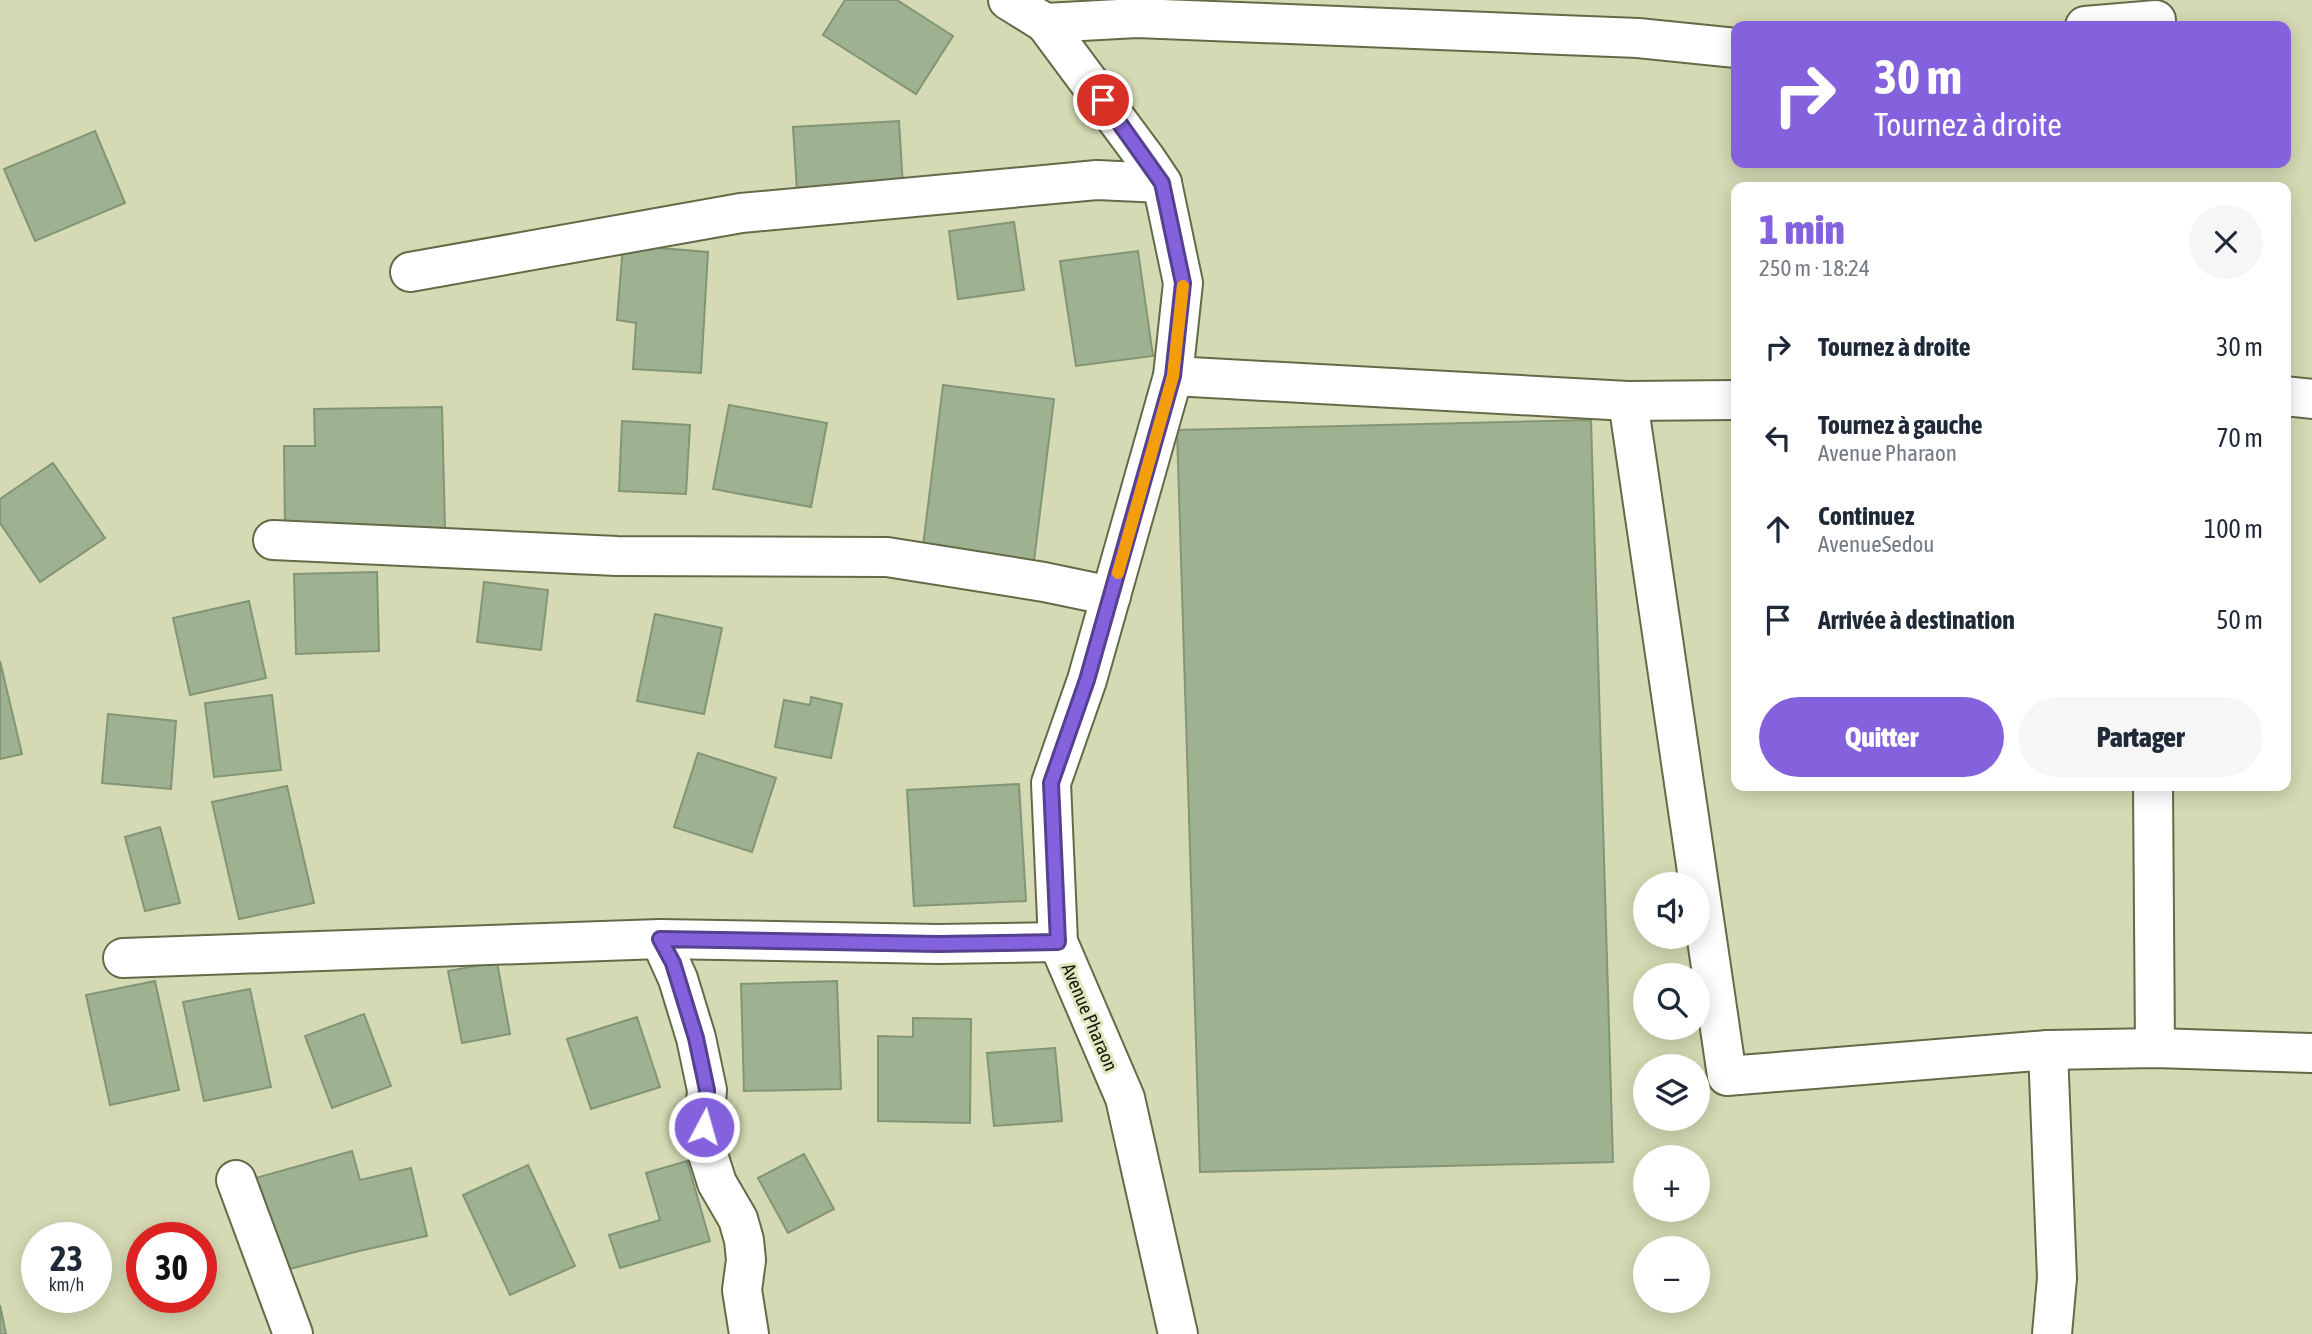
<!DOCTYPE html>
<html lang="fr">
<head>
<meta charset="utf-8">
<style>
  :root { --surface:#fff; --page:#f6f6f7; --text:#1f2937; --muted:#747a83; --accent:#8462dd }
  body { margin:0; font-family:"Asap Condensed",sans-serif; background:var(--page); color:var(--text); height:100vh; display:flex; flex-direction:column; font-size:26px; white-space:nowrap }
  * { box-sizing:border-box; margin:0 }
  p { font-size:23px; color:var(--muted) }
  .icon { flex:none; width:38px; height:38px; fill:none; stroke:currentColor; stroke-width:2; stroke-linecap:round; stroke-linejoin:round }
  .map { position:relative; flex:1; overflow:hidden }
  .panel { position:absolute; left:1731px; top:182px; width:560px; height:609px; display:flex; flex-direction:column; background:var(--surface); border-radius:14px; box-shadow:0 4px 18px #0003 }
  .panel>* { flex:none }
  .top-card { position:absolute; left:1731px; top:21px; width:560px; height:147px; border-radius:14px; box-shadow:0 4px 18px #0003; background:#8462dd; color:#fff; overflow:hidden }
  .tools { position:absolute; left:1633px; top:872px; display:grid; gap:14px }
  .tools a { display:grid; place-items:center; width:77px; height:77px; border-radius:50%; background:var(--surface); box-shadow:0 4px 18px #0003; font-size:35px }
  .speed { position:absolute; left:21px; top:1222px; display:flex; gap:14px; font-size:35px; font-weight:700; text-align:center }
  .speed>* { display:grid; place-content:center; width:91px; height:91px; border-radius:50%; background:var(--surface); box-shadow:0 4px 18px #0003; line-height:1 }
  .speed small { font-size:18px; font-weight:400 }
  .speed .limit { border:10px solid #d22; background:#fff; color:#111 }
  .pin { position:absolute; display:grid; place-items:center; width:60px; height:60px; color:#fff; margin:-30px; border:4px solid #fff; border-radius:50%; box-shadow:0 2px 7px #0007 }
  .me { position:absolute; width:77px; margin:-38px; rotate:6deg; stroke-linejoin:round; filter:drop-shadow(0 0 5px #0008) }
  .turn { display:flex; align-items:center; gap:24px; height:147px; padding:0 28px; font-size:32px }
  .turn .icon { width:91px; height:91px; stroke-width:2.5 }
  .turn b { display:block; font-size:49px; line-height:60px }
  .round { display:grid; place-items:center; flex:none; width:74px; height:74px; border-radius:37px; background:var(--page) }
  .summary { display:flex; align-items:center; justify-content:space-between; height:119px; padding:0 28px }
  h1 { font-size:42px; font-weight:800; line-height:52px; color:var(--accent) }
  .primary-button { display:flex; gap:14px; margin-top:auto; padding:14px 28px }
  .primary-button a { flex:1; height:80px; border-radius:42px; background:var(--accent); color:#fff; font-size:28px; font-weight:800; line-height:80px; text-align:center }
  .primary-button a+a { background:var(--page); color:var(--text) }
  ul { padding:0; list-style:none }
  li { display:flex; align-items:center; gap:21px; height:91px; padding:0 28px }
  li div { flex:1 }
  li b { display:block; font-size:26px }
  li em { font-style:normal }
  .map>svg:first-child { display:block }
</style>
</head>
<body>
<div class="map">
<svg width="2312" height="1334" viewBox="0 0 2312 1334">
  <rect width="100%" height="100%" fill="#d5dab4"/>
  <!-- building -->
  <g fill="#9eb191" stroke="#829575" stroke-width="2">
    <polygon points="845,0 897,0 953,36 916,94 823,35"/>
    <polygon points="899,121 903,186 797,192 793,127"/>
    <polygon points="95,131 125,203 35,241 4,169"/>
    <polygon points="1014,222 1024,290 958,299 949,231"/>
    <polygon points="623,245 708,252 701,373 633,369 636,323 617,320"/>
    <polygon points="1138,251 1153,356 1076,366 1060,261"/>
    <polygon points="943,385 1054,399 1033,569 922,554"/>
    <polygon points="729,405 827,423 811,507 713,489"/>
    <polygon points="442,407 445,528 285,530 284,446 315,446 314,409"/>
    <polygon points="1591,420 1613,1162 1200,1172 1177,430"/>
    <polygon points="622,421 690,425 686,494 619,491"/>
    <polygon points="53,463 105,538 40,582 0,523 0,499"/>
    <polygon points="377,572 379,651 296,654 294,574"/>
    <polygon points="484,582 548,590 541,650 477,642"/>
    <polygon points="249,601 266,678 190,695 173,618"/>
    <polygon points="655,614 722,628 704,714 637,701"/>
    <polygon points="0,661 22,754 0,759"/>
    <polygon points="272,695 281,770 214,777 205,703"/>
    <polygon points="811,697 842,704 831,758 775,747 784,700 810,705"/>
    <polygon points="108,714 176,721 171,789 102,783"/>
    <polygon points="698,753 776,778 752,852 674,827"/>
    <polygon points="1019,784 1026,901 914,906 907,790"/>
    <polygon points="287,786 314,903 239,919 212,802"/>
    <polygon points="160,827 180,903 145,911 125,837"/>
    <polygon points="497,962 510,1034 462,1043 448,971"/>
    <polygon points="155,981 179,1090 110,1105 86,995"/>
    <polygon points="837,981 841,1089 744,1091 741,984"/>
    <polygon points="250,989 271,1087 204,1101 183,1002"/>
    <polygon points="364,1014 391,1086 332,1108 305,1036"/>
    <polygon points="637,1017 660,1087 591,1109 567,1039"/>
    <polygon points="913,1018 971,1019 970,1123 878,1121 878,1036 913,1037"/>
    <polygon points="1055,1048 1062,1121 994,1126 987,1053"/>
    <polygon points="352,1151 360,1180 411,1168 427,1236 359,1251 278,1272 252,1179"/>
    <polygon points="804,1154 834,1209 788,1233 758,1178"/>
    <polygon points="687,1161 710,1241 620,1268 609,1235 660,1220 646,1173"/>
    <polygon points="528,1165 575,1266 510,1295 463,1195"/>
    <polygon points="0,1305 6,1334 0,1334"/>
  </g>
  <g fill="none" stroke-linecap="round" stroke-linejoin="round">
    <!-- minor casing -->
    <g stroke="#666947" stroke-width="42">
      <g id="minor">
        <polyline points="1008,0 1045,23 1146,159 1162,183 1183,283 1173,376 1087,680 1051,783 1058,942 1125,1098 1178,1334"/>
        <polyline points="1045,23 1137,18 1638,38 1736,48"/>
        <polyline points="2085,26 2156,20"/>
        <polyline points="410,272 741,213 1097,180 1162,183"/>
        <polyline points="1173,376 1628,401 1736,400"/>
        <polyline points="2286,396 2312,399"/>
        <polyline points="1628,401 1727,1076 2048,1050 2155,1048 2312,1053"/>
        <polyline points="273,540 617,556 887,557 1044,582 1111,596"/>
        <polyline points="2153,786 2155,1048"/>
        <polyline points="660,939 678,979 696,1038 707,1090 703,1139 717,1183 738,1219 744,1240 746,1260 742,1290 749,1334"/>
        <polyline points="123,958 660,939 938,944 1058,942"/>
        <polyline points="2048,1050 2057,1278 2052,1334"/>
        <polyline points="236,1180 293,1334"/>
      </g>
    </g>
    <!-- minor -->
    <use href="#minor" stroke="#fff" stroke-width="38"/>
  </g>
  <g fill="none" stroke-linecap="round" stroke-linejoin="round">
    <!-- route casing -->
    <g stroke="#564090" stroke-width="18">
      <polyline id="route" points="704,1127 707,1090 696,1038 673,963 660,939 938,944 1058,942 1051,783 1087,680 1173,376 1183,283 1162,183 1103,100"/>
    </g>
    <!-- route -->
    <use href="#route" stroke="#8462dd" stroke-width="12"/>
    <!-- slow -->
    <polyline stroke="#f59e0b" stroke-width="12" points="1118,573 1173,376 1183,286"/>
  </g>
  <g text-anchor="middle" dominant-baseline="central" stroke-width="6" stroke-linejoin="round" paint-order="stroke">
    <!-- street labels -->
    <g font-size="19" fill="#191a0c" stroke="#e2e7c0">
      <text transform="translate(1090 1017) rotate(67)">Avenue Pharaon</text>
    </g>
  </g>
</svg>
<div class="tools">
<a><svg class="icon" aria-label="sound" viewBox="0 0 24 24"><path d="M4 9h4l5-4v14l-5-4H4zM17 9q2 3 0 6"/></svg></a>
<a><svg class="icon" aria-label="search" viewBox="0 0 24 24"><circle cx="10" cy="10" r="6"/><path d="M15 15l6 6"/></svg></a>
<a><svg class="icon" aria-label="layers" viewBox="0 0 24 24"><path d="M12 4l9 5-9 5-9-5zM3 14l9 5 9-5"/></svg></a>
<a>+</a>
<a>−</a>
</div>
<div class="speed"><div>23<small>km/h</small></div><div class="limit">30</div></div>
<div class="pin" style="left:1103px;top:100px;background:#d93025"><svg class="icon" aria-label="arrive" viewBox="0 0 24 24"><path d="M6 21V4h12l-3 4 3 4H6"/></svg></div>
<svg class="me" style="left:704px;top:1127px" viewBox="-20 -20 40 40"><circle r="17" fill="#8462dd" stroke="#fff" stroke-width="3"/><path d="M0-11L8 9 0 5-8 9z" fill="#fff"/></svg>
<div class="top-card">
<div class="turn"><svg class="icon" aria-label="right" viewBox="0 0 24 24"><path d="M7 20v-9h11M14 6l5 5-5 5"/></svg><div><b>30 m</b>Tournez à droite</div></div>
</div>
<section class="panel">
<div class="summary"><div><h1>1 min</h1><p>250 m · 18:24</p></div><a class="round"><svg class="icon" aria-label="close" viewBox="0 0 24 24"><path d="M6 6l12 12M18 6L6 18"/></svg></a></div>
<ul>
<li><svg class="icon" aria-label="right" viewBox="0 0 24 24"><path d="M7 20v-9h11M14 6l5 5-5 5"/></svg><div><b>Tournez à droite</b></div><em>30 m</em></li>
<li><svg class="icon" aria-label="left" viewBox="0 0 24 24"><path d="M17 20v-9H6M10 6l-5 5 5 5"/></svg><div><b>Tournez à gauche</b><p>Avenue Pharaon</p></div><em>70 m</em></li>
<li><svg class="icon" aria-label="ahead" viewBox="0 0 24 24"><path d="M12 20V5M6 11l6-6 6 6"/></svg><div><b>Continuez</b><p>AvenueSedou</p></div><em>100 m</em></li>
<li><svg class="icon" aria-label="arrive" viewBox="0 0 24 24"><path d="M6 21V4h12l-3 4 3 4H6"/></svg><div><b>Arrivée à destination</b></div><em>50 m</em></li>
</ul>
<div class="primary-button"><a>Quitter</a><a>Partager</a></div>
</section>
</div>
</body>
</html>
